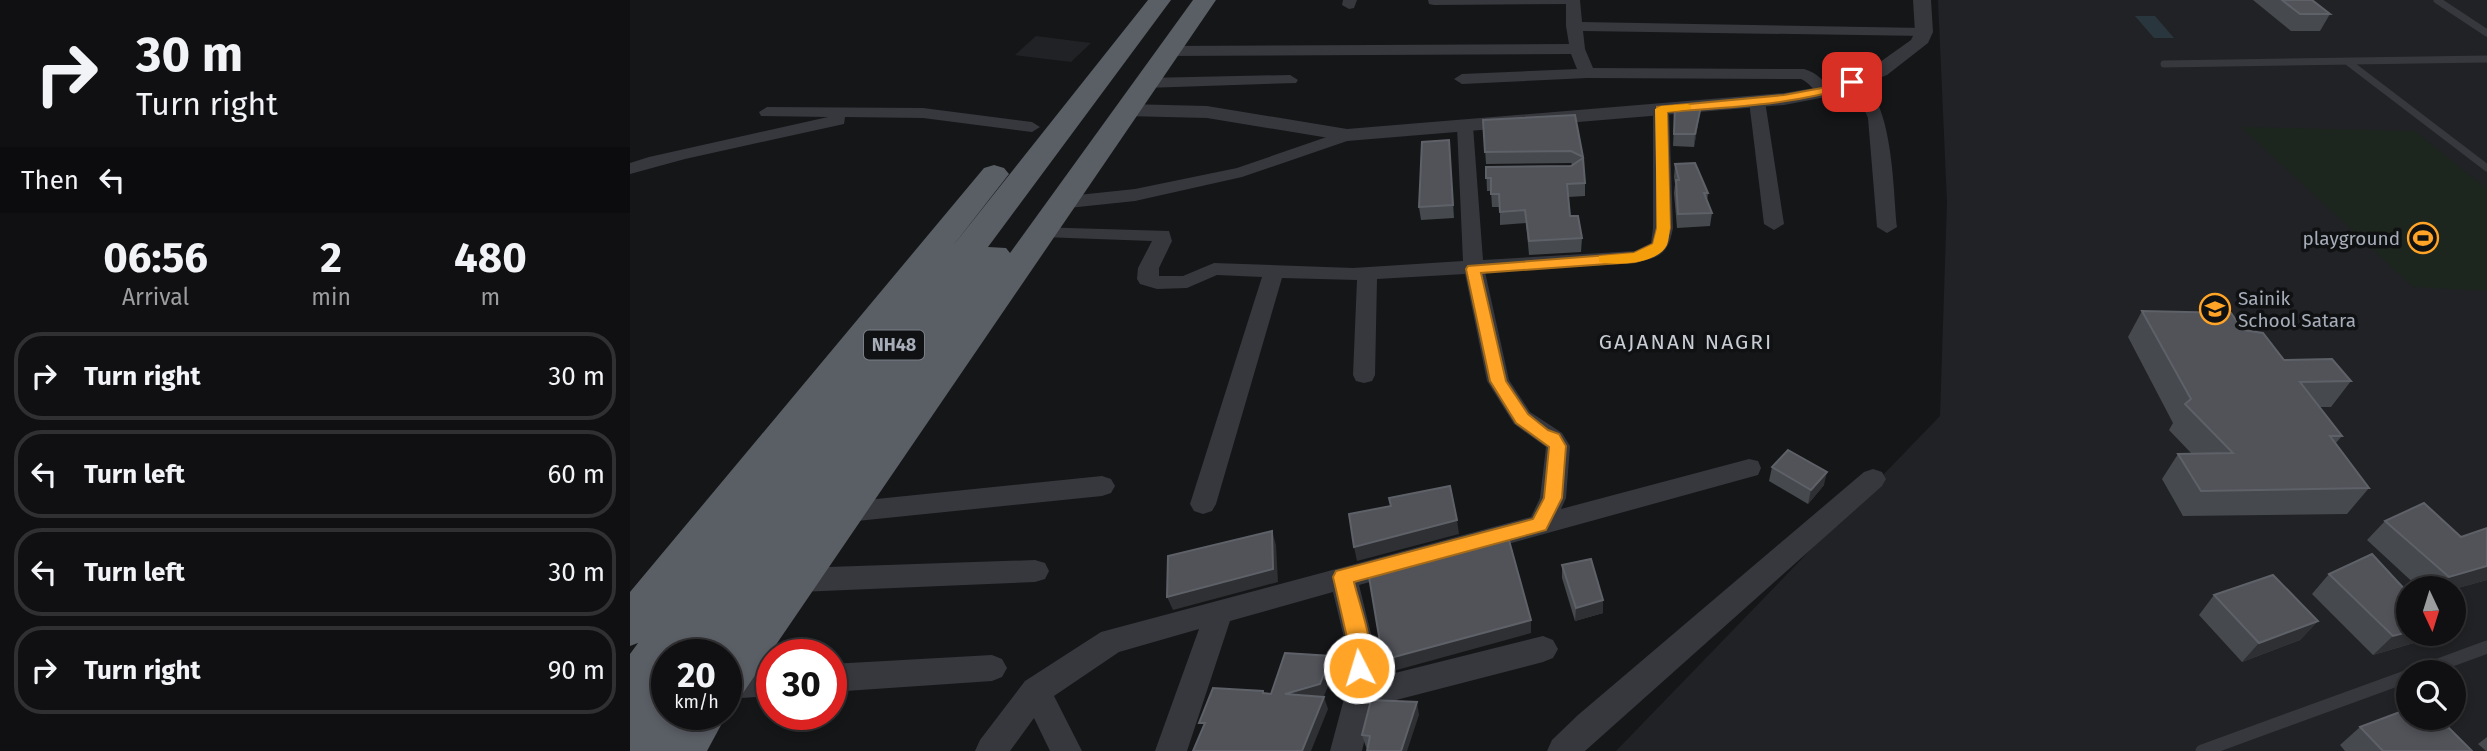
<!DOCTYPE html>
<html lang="en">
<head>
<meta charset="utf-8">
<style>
  :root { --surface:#101012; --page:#19191b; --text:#f1f3f6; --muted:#9c9d9f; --line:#303032 }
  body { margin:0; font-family:"Fira Sans",sans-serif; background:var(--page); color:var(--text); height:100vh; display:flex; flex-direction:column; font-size:26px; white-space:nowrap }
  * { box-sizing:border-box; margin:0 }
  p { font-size:23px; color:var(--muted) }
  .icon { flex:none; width:38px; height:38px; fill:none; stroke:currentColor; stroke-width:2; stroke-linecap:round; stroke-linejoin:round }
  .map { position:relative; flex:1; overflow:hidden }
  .details { display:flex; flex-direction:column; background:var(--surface); width:630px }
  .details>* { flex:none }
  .guide { background:#101012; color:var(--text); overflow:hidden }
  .needle { width:46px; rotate:176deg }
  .buttons { position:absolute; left:1766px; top:576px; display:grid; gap:14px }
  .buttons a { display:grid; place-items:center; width:70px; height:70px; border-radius:50%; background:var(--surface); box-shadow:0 4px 10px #0003,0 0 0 2px var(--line); font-size:35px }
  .speed { position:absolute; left:21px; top:639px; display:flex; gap:14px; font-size:35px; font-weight:700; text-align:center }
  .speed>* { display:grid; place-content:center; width:91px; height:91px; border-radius:50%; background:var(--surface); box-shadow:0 4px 10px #0003,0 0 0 2px var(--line); line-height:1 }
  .speed small { font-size:18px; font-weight:400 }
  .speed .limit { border:10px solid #d22; background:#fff; color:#111 }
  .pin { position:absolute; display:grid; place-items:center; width:60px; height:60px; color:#fff; margin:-30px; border-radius:14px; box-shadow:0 4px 10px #0006 }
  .me { position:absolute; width:77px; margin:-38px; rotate:355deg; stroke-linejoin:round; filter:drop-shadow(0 0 5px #0008) }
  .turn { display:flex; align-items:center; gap:24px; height:147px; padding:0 21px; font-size:32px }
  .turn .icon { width:91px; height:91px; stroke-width:2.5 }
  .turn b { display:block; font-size:49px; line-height:60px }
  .then { display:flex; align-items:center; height:66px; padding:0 21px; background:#0003; gap:14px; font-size:26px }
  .eta { display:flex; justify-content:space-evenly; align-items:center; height:119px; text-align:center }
  .eta b { font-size:42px; font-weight:700; line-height:49px }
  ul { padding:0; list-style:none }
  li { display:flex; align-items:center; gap:21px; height:88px; margin:0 14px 10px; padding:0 7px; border:4px solid var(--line); border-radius:28px }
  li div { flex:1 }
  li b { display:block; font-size:26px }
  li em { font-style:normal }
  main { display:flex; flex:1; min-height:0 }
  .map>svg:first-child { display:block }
</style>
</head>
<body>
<main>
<section class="details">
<div class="guide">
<div class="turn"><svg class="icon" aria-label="right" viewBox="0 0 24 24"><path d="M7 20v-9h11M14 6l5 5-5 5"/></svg><div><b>30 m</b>Turn right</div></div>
<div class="then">Then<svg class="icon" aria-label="left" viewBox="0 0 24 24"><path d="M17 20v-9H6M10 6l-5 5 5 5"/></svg></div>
</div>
<div class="eta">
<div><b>06:56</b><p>Arrival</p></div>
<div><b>2</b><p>min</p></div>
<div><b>480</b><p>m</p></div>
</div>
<ul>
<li><svg class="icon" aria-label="right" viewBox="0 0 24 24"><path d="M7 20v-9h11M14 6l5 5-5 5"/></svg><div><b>Turn right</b></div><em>30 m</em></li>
<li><svg class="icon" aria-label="left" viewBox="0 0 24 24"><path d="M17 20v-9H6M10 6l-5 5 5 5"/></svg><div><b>Turn left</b></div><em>60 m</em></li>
<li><svg class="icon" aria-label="left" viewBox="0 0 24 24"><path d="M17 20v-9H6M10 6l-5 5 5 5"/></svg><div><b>Turn left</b></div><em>30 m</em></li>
<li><svg class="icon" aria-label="right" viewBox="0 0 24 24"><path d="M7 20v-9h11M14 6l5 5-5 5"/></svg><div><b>Turn right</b></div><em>90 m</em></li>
</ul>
</section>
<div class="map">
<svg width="1857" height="751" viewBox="0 0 1857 751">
  <rect width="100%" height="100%" fill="#151618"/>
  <!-- built -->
  <g fill="#212225" fill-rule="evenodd">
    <path d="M 1308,0 L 1857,0 L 1857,751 L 986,751 L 1310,416 L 1317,202 ZM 1778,588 L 1824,588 L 1824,634 L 1778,634 ZM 1778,672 L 1824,672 L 1824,718 L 1778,718 Z"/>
    <polygon points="406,36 461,43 441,62 385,55"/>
  </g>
  <!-- green -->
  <polygon fill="#1d261e" points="1611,127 1785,131 1857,189 1857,291 1783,287"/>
  <!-- water -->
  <polygon fill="#2a363d" points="1505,16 1525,16 1544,38 1524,38"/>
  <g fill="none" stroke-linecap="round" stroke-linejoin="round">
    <!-- service-far1 -->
    <g stroke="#36383d" stroke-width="7">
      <polyline points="1807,0 1857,33"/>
      <polyline points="1718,62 1857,168"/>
      <polyline points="1534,64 1857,59"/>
    </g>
    <!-- service -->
    <g stroke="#36383d" stroke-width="13">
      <polyline points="1789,672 1857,647"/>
      <polyline points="1572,751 1778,676"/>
    </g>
    <!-- minor -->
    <g fill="#36383d" fill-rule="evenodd">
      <polygon points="713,0 727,0 724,8 719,9 712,5"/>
      <path d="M 798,0 L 950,0 L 952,22 L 1294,28 L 1301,32 L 1294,36 L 953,31 L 955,49 L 963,68 L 1174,69 C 1188,73 1194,81 1202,92 L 1200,95 C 1186,99 1183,84 1171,79 L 957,78 L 832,84 L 824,79 L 832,74 L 947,69 L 941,54 L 537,56 L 529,51 L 537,46 L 939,44 L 936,26 L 936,4 L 804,5 L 799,4 Z"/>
      <polygon points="660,75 668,80 666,83 515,88 507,83 515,78"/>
      <path d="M 1222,77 C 1264,88 1263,192 1267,227 L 1257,233 L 1247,227 L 1238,118 L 1231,102 L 1214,82 Z"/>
      <polygon points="1127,96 1135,101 1154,224 1144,230 1134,224 1119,101"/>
      <path d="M 1031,104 L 1039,109 L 1043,228 C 1038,255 1030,257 1005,263 L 855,272 L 879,380 L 900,412 L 932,433 L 940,446 L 936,498 L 931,509 L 1119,459 L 1128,461 L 1131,468 L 1128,475 L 729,585 L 743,642 L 745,678 L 913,636 L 923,640 L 928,649 L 923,658 L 913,662 L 743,706 L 732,751 L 700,751 L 715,695 L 715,642 L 703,592 L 600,621 L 557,751 L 525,751 L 569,629 L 489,652 L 424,696 L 452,751 L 420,751 L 404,718 L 380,751 L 345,751 L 350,740 L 395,681 L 471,632 L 901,517 L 910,498 L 916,447 L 884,424 L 857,381 L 835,274 L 747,279 L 745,375 L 742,381 L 734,383 L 726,381 L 723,375 L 727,280 L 652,278 L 586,504 L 582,511 L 573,514 L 564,511 L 560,504 L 632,277 L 587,275 L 557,288 L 527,289 L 510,284 L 507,279 L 508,268 L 522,241 L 412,237 L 405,235 L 402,231 L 405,227 L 539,231 L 542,241 L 529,268 L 529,276 L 553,276 L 584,263 L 723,268 L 833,261 L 827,126 L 835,121 L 843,126 L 853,260 L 1005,251 L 1021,243 L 1023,228 L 1023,109 Z"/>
      <polygon points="137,107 293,108 402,122 410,127 402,132 293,118 215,117 214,124 55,159 0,174 0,163 19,157 198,117 131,116 129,112"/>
      <polygon points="717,130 726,135 723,139 612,177 505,201 429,209 420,203 429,197 505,189 607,168"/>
      <polygon points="1243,469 1252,472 1256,479 1252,486 955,751 917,751 922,740 948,715 1234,472"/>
      <polygon points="472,476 481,479 485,486 481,493 472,496 217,522 208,519 204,512 208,505 217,502"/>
      <polygon points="405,560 415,563 419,571 415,579 405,582 169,592 159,588 155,580 159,572 169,568"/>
      <polygon points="362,655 372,659 377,668 372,677 362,681 201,692 201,664"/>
      <polygon points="142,668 142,696 96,699 96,671"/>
    </g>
    <!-- tertiary -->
    <polygon fill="#36383d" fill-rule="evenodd" points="1283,0 1301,0 1303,32 1298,43 1257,75 1201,96 1154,105 717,141 577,118 496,116 489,114 486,110 489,106 496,104 577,106 717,129 1154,93 1190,87 1243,67 1281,40 1285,32"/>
    <!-- trunk -->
    <polygon fill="#5a5e65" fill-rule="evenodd" points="518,0 541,0 358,247 376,248 380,253 563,0 586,0 113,693 96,700 96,654 37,654 37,714 97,714 77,751 0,751 0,654 8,643 0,646 0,592 354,168 364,165 374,168 379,174 322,247"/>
  </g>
  <!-- wall -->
  <g fill="#46494d">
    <polygon points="1623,0 1682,0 1700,14 1690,31 1661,31"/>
    <polygon points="1045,105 1069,118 1064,147 1043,146"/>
    <polygon points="945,115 953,158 955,183 955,196 938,197 940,216 952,238 951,252 899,255 896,223 870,225 870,207 862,207 861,191 857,191 856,167 941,166 943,165 941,163 856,164 853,120"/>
    <polygon points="819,140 824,218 791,220 789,207"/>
    <polygon points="1045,164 1078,193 1077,201 1082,213 1080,226 1047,228 1044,193 1045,184 1044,177"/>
    <polygon points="1512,311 1613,330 1654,360 1721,381 1701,407 1689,407 1712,436 1705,444 1739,488 1717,514 1553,516 1532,479 1548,454 1562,454 1539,430 1543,423 1498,337"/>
    <polygon points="1142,467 1194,485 1178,504 1139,481"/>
    <polygon points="1755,521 1831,537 1857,580 1824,589 1824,588 1789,588 1737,540"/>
    <polygon points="932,565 973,613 945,621 932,578"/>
    <polygon points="1699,574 1787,642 1743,655 1682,594"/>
    <polygon points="1584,595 1688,621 1670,640 1612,662 1569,615"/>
    <polygon points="789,715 737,748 736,747 732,735"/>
    <polygon points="1730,727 1842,751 1715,751 1710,745"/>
    <polygon points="1857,737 1857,751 1856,751 1848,744"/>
  </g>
  <!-- shaded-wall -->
  <g fill="#2e3033">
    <polygon points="1071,106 1069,118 1064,147 1065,134"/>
    <polygon points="1197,472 1194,485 1178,504 1181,490"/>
    <polygon points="827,520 829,534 727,561 724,547"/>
    <polygon points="642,531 646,545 648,582 543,610 537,597"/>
    <polygon points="1857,566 1857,580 1824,589 1824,588 1807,588 1819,577"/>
    <polygon points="973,600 973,613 945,621 946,608"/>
    <polygon points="901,620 901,633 756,673 753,660"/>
    <polygon points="1688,621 1670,640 1612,662 1629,643"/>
    <polygon points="1778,632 1778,634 1797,634 1787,642 1743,655 1763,636"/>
    <polygon points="701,656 705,669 694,696 655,694"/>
    <polygon points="694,697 698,709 681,751 672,751"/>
    <polygon points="787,702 789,715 777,751 771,751"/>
  </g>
  <!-- building -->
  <g fill="#515359" stroke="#5e6168" stroke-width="2">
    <polygon points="1652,0 1682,0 1700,14 1670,14"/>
    <polygon points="1045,105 1071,106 1065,134 1044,134"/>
    <polygon points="945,115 953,157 941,151 855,152 853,120"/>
    <polygon points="819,140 823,205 789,207 792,142"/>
    <polygon points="953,158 955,183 937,184 940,216 948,216 952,238 899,241 895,210 870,212 869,194 861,194 861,178 856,178 856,167 941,166"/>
    <polygon points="1065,163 1078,193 1074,193 1082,213 1048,214 1046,180 1049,180 1045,164"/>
    <polygon points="1512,311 1601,313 1613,330 1633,333 1654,360 1702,359 1721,381 1670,382 1712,436 1700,436 1739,488 1571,491 1548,454 1603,453 1555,404 1561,399"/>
    <polygon points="1158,450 1197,472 1181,490 1142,467"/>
    <polygon points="820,486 827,520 724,547 719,514 761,506 759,498"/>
    <polygon points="1794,503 1831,537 1857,528 1857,566 1819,577 1755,521"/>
    <polygon points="642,531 643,569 537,597 538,556"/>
    <polygon points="877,533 901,620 753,660 738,571"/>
    <polygon points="1742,554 1778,593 1778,632 1763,636 1699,574"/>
    <polygon points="961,559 973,600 946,608 932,565"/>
    <polygon points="1643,575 1688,621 1629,643 1584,595"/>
    <polygon points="655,653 701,656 690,684 655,694 694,697 672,751 563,751 575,723 569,723 583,688 633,691 633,693 641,694"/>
    <polygon points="741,700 787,702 771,751 737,751 740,736 732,735"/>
    <polygon points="1778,709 1778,718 1809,718 1842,751 1753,751 1730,727"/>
  </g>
  <!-- route -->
  <path fill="#ffa426" stroke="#a66b19" stroke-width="2" d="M 1222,79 L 1226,80 L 1226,85 C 1165,105 1101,107 1037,112 L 1040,228 C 1035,252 1028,256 1005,262 L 851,273 L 876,381 L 898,414 L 918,430 L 929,434 L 936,446 L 932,498 L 916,530 L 724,582 C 730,608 748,650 737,675 L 729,678 L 722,675 L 719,668 L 718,642 L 703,577 L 706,571 L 903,519 L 914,498 L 919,447 L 886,423 L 860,381 L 836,269 L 838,266 L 1004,253 L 1023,244 L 1027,228 L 1027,107 L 1154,95 L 1192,88 Z"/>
  <!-- slow -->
  <path fill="#f59e0b" d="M 1057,104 L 1061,105 L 1061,109 L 1037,112 L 1040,228 C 1039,233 1039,240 1037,245 C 1028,264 986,266 969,262 L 969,256 L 1004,253 L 1023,244 L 1027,228 L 1025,109 L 1031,106 Z"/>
  <!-- icons -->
  <defs>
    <g id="stadium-ring" transform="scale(1.575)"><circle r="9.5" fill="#101113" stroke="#ffa426" stroke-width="1.5"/><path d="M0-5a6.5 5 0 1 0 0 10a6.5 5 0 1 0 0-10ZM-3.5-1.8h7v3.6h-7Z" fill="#ffa426"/></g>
    <g id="school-ring" transform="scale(1.575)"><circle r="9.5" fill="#101113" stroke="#ffa426" stroke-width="1.5"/><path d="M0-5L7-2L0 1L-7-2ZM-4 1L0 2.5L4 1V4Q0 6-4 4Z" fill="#ffa426"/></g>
  </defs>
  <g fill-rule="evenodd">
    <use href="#stadium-ring" x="1793" y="238"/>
    <use href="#school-ring" x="1585" y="309"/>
  </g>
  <g text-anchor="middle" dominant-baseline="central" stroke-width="7" stroke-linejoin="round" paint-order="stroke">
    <!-- shield labels -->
    <rect fill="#101113" stroke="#797e87" stroke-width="2" x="234" y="330.5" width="60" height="29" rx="5"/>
    <g font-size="18" font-weight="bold" fill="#a6adb9">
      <text x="264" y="345">NH48</text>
    </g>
    <!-- poi labels -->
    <g font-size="19" fill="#a6adb9" stroke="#101113" text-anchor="end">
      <text x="1770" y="238">playground</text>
      <text x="1608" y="298" text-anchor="start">Sainik<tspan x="1608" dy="22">School Satara</tspan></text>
    </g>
    <!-- neighbourhood labels -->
    <g font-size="21" letter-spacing="2" fill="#c8ccd4" stroke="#101113">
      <text x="1056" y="342">GAJANAN NAGRI</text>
    </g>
  </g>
</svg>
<div class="buttons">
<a><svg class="needle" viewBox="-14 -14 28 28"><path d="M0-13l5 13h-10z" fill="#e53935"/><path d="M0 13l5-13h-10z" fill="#9c9d9f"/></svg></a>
<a><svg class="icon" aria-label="search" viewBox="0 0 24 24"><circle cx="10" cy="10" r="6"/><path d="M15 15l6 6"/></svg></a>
</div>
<div class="speed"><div>20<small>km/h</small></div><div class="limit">30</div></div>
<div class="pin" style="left:1222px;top:82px;background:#d93025"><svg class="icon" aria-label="arrive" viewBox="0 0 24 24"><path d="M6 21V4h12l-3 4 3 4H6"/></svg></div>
<svg class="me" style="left:729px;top:668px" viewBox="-20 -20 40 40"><circle r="17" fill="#ffa426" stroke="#fff" stroke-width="3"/><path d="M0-11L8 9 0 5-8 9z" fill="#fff"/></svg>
</div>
</main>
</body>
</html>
